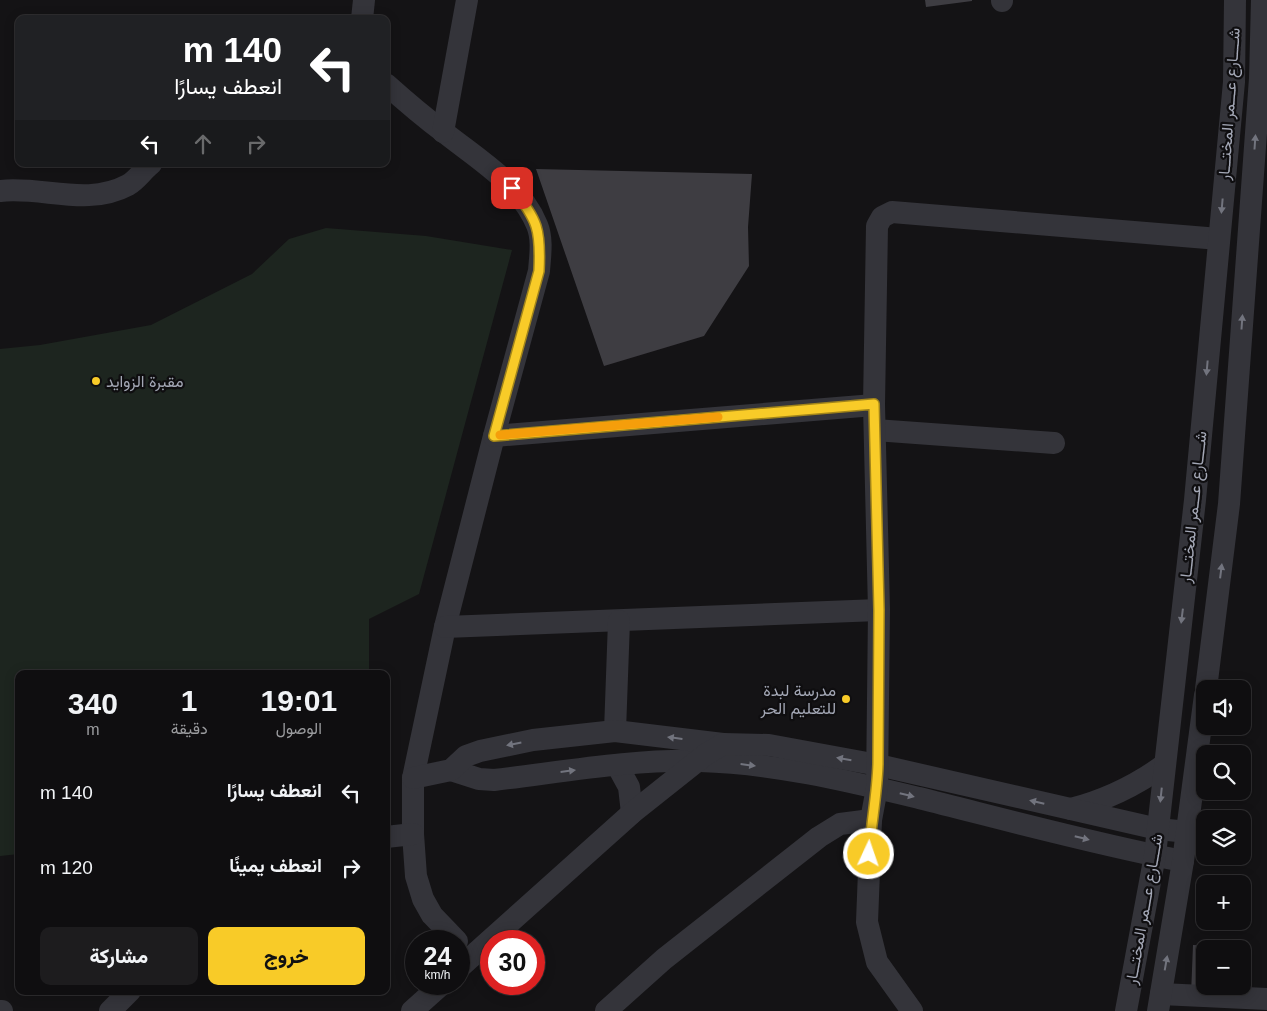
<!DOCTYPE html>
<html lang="ar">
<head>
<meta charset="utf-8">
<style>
  :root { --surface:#0f0e10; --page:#1d1c1e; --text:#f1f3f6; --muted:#9b9c9f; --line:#2f2e30; --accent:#f8cb28 }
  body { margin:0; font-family:Helvetica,Vazirmatn,sans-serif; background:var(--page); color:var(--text); direction:rtl; height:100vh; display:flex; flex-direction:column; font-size:19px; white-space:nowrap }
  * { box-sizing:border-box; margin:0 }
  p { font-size:16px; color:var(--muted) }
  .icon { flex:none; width:28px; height:28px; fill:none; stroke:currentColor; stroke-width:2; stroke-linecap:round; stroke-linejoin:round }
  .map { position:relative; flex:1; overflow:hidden; direction:ltr }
  .sheet { position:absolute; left:15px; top:670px; width:375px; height:325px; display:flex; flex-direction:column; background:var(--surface); border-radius:10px; box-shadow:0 2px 12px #0003,0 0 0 1px var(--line); direction:rtl }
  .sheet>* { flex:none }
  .hud { position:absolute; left:15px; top:15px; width:375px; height:152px; border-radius:10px; box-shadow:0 2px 12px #0003,0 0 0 1px var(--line); direction:rtl; background:#202124; color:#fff; overflow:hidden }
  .buttons { position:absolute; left:1196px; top:680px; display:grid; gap:10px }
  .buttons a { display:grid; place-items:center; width:55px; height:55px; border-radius:10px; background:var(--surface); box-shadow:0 2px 12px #0003,0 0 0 1px var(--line); font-size:25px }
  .speed { position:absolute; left:405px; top:930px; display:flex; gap:10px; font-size:25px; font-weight:700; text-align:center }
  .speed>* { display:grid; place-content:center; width:65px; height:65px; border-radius:50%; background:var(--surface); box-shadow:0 2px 12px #0003,0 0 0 1px var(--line); line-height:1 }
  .speed small { font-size:12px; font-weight:400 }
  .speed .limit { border:8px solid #d22; background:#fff; color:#111 }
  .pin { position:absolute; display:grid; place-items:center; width:42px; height:42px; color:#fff; margin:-21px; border-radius:10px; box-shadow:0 2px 8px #0006 }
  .me { position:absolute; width:55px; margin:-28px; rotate:3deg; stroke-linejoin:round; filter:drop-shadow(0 0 4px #0008) }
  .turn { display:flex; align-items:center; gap:18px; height:105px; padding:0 25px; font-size:22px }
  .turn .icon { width:65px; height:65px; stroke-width:2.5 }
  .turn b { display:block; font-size:35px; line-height:42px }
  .lanes { display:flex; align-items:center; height:48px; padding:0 25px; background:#0003; justify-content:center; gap:25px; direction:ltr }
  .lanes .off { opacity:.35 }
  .eta { display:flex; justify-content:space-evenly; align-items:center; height:85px; text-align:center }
  .eta b { font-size:30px; font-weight:800; line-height:35px }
  .button { display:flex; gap:10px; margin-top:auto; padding:10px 25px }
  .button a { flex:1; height:58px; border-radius:10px; background:var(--accent); color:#111; font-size:20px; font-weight:800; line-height:58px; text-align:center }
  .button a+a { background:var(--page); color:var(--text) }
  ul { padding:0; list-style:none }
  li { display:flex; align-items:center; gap:15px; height:75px; padding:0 25px }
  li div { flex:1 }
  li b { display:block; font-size:19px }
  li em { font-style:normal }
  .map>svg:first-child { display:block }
</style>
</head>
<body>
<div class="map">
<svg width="1267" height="1011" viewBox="0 0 1267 1011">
  <rect width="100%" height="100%" fill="#141315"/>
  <!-- green -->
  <polygon fill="#1d251f" points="326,228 426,236 512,250 419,594 369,619 369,674 19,674 19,854 0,856 0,349 40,345 151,325 252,274 289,239"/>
  <!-- building -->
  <g fill="#3e3d42">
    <polygon points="925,0 972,0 972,1 926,7"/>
    <polygon points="536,169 752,174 748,227 749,266 704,336 604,366"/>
    <polygon points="1193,945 1233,947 1233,949 1205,949 1205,986 1191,995"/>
  </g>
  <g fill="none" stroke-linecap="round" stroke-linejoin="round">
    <!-- minor -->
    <g stroke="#34343a" stroke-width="22">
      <polyline points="1002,1 1002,0"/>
      <polyline points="362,19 364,0"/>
      <path d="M 386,84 C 405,101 425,118 445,133 C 479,160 520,184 537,225 C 543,239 540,257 539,271 L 494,436 L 445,627 L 413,778 L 413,834 L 416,876 L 423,899 L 432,915 L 457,941"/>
      <polyline points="443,132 467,0"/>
      <path d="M 0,191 C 43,186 87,207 128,185 C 137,180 143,170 151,164"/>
      <polyline points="875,430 1054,443"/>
      <polyline points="494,436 874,405"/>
      <polyline points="445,627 879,610"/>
      <polyline points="1206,689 1229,504 1260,78 1262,0"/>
      <polyline points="615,731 619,621"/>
      <polyline points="617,765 629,787 632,813"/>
      <path d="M 451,770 L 479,779 L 494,780 C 562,772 632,759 700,761 C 774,763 848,781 919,798 C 1007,820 1095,844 1183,861"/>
      <polyline points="413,778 451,770 466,756 480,751 533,740 615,731 723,744"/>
      <path d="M 1071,809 C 1106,800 1135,786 1164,765"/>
      <polyline points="386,837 413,834"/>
      <polyline points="459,968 632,813 705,755 723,744 769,745 878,765 1158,829 1188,832"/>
      <polyline points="1161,994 1267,999"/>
      <polyline points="0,1011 2,1011"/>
      <polyline points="110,1011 130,991"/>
      <polyline points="412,1011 442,984"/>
      <polyline points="606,1011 664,959 819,837 840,824 871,820"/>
      <polyline points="912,1011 877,962 867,922 871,820 877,788 879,610 874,405 877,226 882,217 892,212 1219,239"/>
      <polyline points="1126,1011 1155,855 1195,500 1234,82 1235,0"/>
      <polyline points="1158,1011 1183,861 1205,695"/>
    </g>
  </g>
  <!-- one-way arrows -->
  <defs><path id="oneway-solid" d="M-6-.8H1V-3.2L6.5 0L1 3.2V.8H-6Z" transform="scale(1.25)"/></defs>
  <g fill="#72747e">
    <use href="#oneway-solid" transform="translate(1255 142) rotate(-86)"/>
    <use href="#oneway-solid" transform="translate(1222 206) rotate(95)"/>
    <use href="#oneway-solid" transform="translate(1242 322) rotate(-86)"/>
    <use href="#oneway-solid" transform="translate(1207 368) rotate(95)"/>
    <use href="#oneway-solid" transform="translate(1221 571) rotate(-83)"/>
    <use href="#oneway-solid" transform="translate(1182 616) rotate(97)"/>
    <use href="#oneway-solid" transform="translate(675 738) rotate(-173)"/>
    <use href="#oneway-solid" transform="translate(514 744) rotate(169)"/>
    <use href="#oneway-solid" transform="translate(844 759) rotate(-170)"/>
    <use href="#oneway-solid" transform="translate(748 765) rotate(7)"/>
    <use href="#oneway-solid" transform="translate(568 771) rotate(-7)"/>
    <use href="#oneway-solid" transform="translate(907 795) rotate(14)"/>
    <use href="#oneway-solid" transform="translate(1161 795) rotate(96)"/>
    <use href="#oneway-solid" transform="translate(1037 802) rotate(-167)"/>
    <use href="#oneway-solid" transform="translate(1082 838) rotate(14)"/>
    <use href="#oneway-solid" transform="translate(1166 963) rotate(-80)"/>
  </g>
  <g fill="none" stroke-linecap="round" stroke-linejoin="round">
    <!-- route casing -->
    <g stroke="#a1841a" stroke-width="12">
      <path id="route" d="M 512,188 C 538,220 541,230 539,271 L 494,436 L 874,404 L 879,610 L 878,764 C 877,795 871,824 869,854"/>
    </g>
    <!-- route -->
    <use href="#route" stroke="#f8cb28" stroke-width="9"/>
    <!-- slow -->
    <polyline stroke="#f59e0b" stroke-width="9" points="500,435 718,417"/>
  </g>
  <!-- markers -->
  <g fill="#f8cb28" stroke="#0f0e10" stroke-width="2">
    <circle cx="96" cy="381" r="5"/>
    <circle cx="846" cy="699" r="5"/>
  </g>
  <g text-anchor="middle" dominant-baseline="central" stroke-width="4.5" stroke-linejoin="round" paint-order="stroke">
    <!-- street labels -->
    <g font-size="16" fill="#a4a8b6" stroke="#0f0e10">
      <text transform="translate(1229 104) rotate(-86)">شــــارع عـــمر المختـــار</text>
      <text transform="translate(1193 507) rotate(-84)">شــــارع عـــمر المختـــار</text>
      <text transform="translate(1144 909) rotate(-80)">شــــارع عـــمر المختـــار</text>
    </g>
    <!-- poi labels -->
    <g font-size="16" fill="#a4a8b6" stroke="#0f0e10" text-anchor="start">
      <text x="106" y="381">مقبرة الزوايد</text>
      <text x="836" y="690" text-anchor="end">مدرسة لبدة<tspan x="836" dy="18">للتعليم الحر</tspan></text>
    </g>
  </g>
</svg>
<div class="buttons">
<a><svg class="icon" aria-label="sound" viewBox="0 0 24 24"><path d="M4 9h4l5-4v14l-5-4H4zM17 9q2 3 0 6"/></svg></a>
<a><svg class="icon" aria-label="search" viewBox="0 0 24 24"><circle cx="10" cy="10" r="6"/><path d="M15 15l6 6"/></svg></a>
<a><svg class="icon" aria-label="layers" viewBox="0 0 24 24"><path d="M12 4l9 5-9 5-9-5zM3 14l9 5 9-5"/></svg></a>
<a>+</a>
<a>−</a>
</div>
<div class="speed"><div>24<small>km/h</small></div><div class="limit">30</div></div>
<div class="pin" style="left:512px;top:188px;background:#d93025"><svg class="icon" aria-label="arrive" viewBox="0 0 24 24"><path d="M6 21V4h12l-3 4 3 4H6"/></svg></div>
<svg class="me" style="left:869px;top:854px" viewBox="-20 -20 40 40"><circle r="17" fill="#f8cb28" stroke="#fff" stroke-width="3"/><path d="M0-11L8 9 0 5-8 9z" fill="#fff"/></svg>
<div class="hud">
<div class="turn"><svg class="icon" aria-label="left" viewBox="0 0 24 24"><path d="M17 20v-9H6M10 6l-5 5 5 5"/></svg><div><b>140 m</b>انعطف يسارًا</div></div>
<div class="lanes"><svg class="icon" aria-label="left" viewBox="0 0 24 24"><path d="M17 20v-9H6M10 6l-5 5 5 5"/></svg><svg class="icon off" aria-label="ahead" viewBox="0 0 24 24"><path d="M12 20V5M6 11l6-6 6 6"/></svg><svg class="icon off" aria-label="right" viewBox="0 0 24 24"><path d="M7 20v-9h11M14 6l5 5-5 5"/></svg></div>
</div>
<section class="sheet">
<div class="eta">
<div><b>19:01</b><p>الوصول</p></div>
<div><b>1</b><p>دقيقة</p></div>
<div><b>340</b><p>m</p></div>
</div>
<ul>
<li><svg class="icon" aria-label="left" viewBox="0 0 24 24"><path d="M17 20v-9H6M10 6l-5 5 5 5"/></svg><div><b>انعطف يسارًا</b></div><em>140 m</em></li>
<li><svg class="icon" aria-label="right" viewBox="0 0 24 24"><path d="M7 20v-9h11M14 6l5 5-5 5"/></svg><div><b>انعطف يمينًا</b></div><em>120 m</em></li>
</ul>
<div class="button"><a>خروج</a><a>مشاركة</a></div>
</section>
</div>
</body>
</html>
